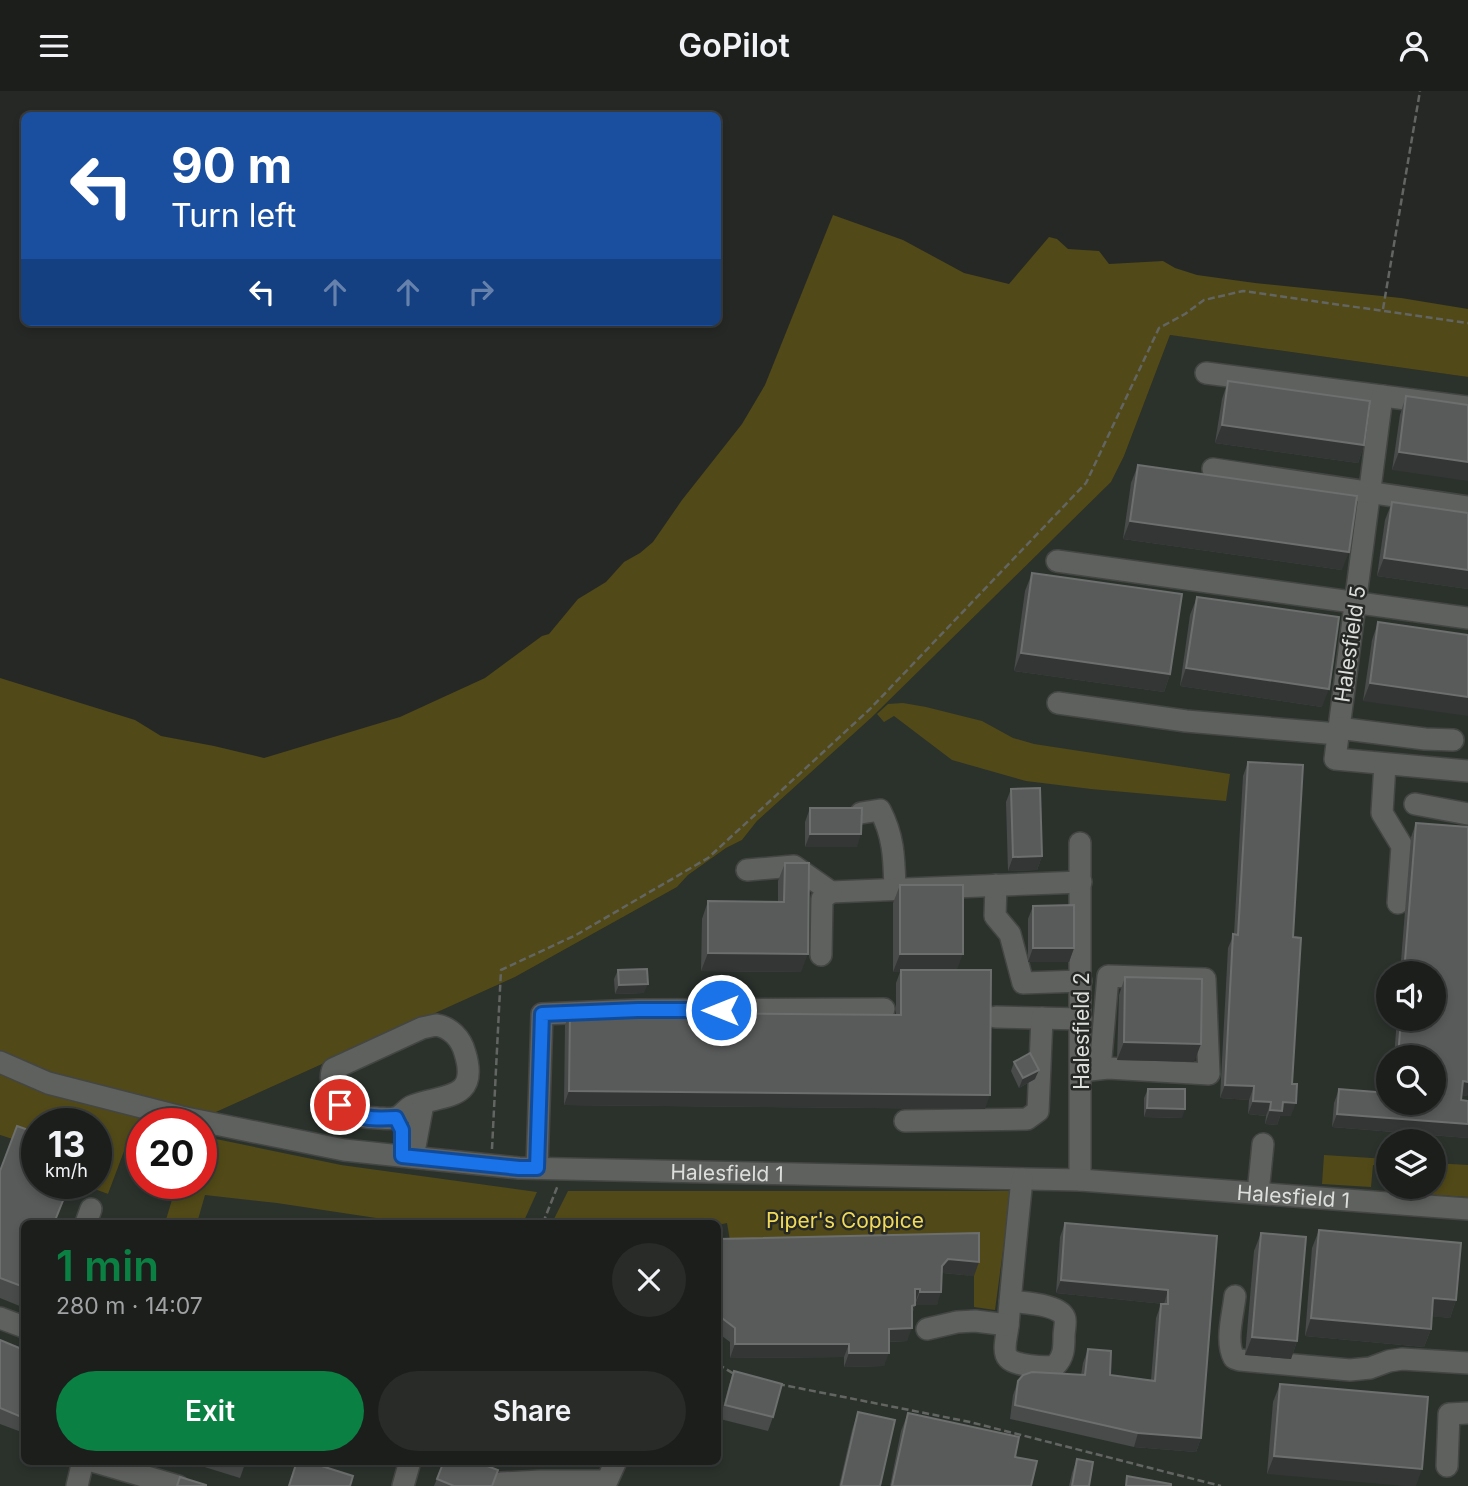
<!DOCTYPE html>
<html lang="en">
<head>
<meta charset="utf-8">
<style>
  :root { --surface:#1c1e1c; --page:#292b29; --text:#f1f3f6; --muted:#a0a2a3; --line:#3a3c3b; --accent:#0b8043 }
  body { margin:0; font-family:Inter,sans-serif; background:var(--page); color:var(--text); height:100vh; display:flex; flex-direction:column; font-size:26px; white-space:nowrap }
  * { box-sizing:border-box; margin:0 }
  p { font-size:23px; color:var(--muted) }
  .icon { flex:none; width:38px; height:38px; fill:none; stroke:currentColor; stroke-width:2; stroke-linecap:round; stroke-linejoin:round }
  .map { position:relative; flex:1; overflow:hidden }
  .drawer { position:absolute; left:21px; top:1129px; width:700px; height:245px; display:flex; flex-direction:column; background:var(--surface); border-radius:10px; box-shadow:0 4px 10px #0003,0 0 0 2px var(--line) }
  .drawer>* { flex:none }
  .banner { position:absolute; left:21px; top:21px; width:700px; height:214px; border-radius:10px; box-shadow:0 4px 10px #0003,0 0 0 2px var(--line); background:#1a4fa0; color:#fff; overflow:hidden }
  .buttons { position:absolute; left:1376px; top:870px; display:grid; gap:14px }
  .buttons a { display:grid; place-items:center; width:70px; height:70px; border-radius:50%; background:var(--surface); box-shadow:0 4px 10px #0003,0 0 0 2px var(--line); font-size:35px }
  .speed { position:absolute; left:21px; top:1017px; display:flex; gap:14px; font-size:35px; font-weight:700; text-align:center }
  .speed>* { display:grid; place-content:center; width:91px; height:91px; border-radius:50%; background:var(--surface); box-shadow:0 4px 10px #0003,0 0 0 2px var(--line); line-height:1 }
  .speed small { font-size:18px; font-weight:400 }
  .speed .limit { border:10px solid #d22; background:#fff; color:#111 }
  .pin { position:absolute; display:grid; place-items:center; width:60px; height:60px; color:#fff; margin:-30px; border:4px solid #fff; border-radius:50%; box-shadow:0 2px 7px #0007 }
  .me { position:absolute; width:77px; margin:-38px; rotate:270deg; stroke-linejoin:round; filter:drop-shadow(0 0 5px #0008) }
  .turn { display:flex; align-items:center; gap:24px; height:147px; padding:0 35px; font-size:32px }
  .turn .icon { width:91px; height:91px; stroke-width:2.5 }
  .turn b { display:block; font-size:49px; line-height:60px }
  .lanes { display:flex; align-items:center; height:66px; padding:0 35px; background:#0003; justify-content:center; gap:35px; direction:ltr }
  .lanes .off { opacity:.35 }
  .round { display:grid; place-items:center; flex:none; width:74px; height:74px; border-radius:37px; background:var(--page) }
  .summary { display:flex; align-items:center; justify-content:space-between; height:119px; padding:0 35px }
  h1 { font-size:42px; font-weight:600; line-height:52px; color:var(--accent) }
  .button { display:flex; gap:14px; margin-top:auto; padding:14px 35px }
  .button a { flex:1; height:80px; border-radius:42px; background:var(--accent); color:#fff; font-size:28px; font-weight:600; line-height:80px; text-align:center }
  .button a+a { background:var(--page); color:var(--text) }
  header { display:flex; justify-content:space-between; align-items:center; height:91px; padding:0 35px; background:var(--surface); font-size:32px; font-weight:600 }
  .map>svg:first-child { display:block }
</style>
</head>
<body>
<header><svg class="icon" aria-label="menu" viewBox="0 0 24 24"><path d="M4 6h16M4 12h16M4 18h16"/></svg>GoPilot<svg class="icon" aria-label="person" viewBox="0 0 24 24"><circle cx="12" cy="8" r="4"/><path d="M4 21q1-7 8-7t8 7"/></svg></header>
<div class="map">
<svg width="1468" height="1395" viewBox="0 0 1468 1395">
  <rect width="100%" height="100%" fill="#262826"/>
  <!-- built -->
  <path fill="#2b322c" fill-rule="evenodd" d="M 1170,244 L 1468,286 L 1468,1395 L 0,1395 L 0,1044 L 37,1056 L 37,1092 L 86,1092 L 86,1095 L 108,1103 L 126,1055 L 142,1059 L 142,1092 L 201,1092 L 201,1044 L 216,1021 L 515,886 L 677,796 L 688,784 L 726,757 L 742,749 L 757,730 L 871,627 L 1111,391 L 1124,365 ZM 1388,882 L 1433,882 L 1433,928 L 1388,928 ZM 1388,966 L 1433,966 L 1433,1012 L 1388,1012 ZM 1388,1050 L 1433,1050 L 1433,1096 L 1388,1096 ZM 24,1132 L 718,1132 L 718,1370 L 24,1370 Z"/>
  <!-- green -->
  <g fill="#514917">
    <polygon points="833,124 903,149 964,182 1009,193 1049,146 1057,148 1068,158 1099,160 1109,173 1163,170 1175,177 1197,184 1255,192 1401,207 1468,218 1468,286 1170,244 1124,365 1111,391 871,627 757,730 742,749 726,757 688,784 677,796 515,886 216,1021 201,1044 201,1032 142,1032 142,1059 126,1055 108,1103 86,1095 86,1092 96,1092 96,1032 37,1032 37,1056 0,1044 0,587 135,629 161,645 214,655 264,667 400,626 485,587 542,545 549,543 578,508 606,491 624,471 640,462 653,451 682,409 742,333 765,294"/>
    <polygon points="903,612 926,616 982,630 1013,647 1034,653 1230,683 1226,710 1091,698 1026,690 952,669 894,625 884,631 877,623 888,613"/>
    <polygon points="201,1044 216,1048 341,1074 537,1101 523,1132 426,1132 396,1130 277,1112 205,1104 197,1132 165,1132 177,1092 201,1092"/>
    <polygon points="1324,1064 1388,1068 1388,1075 1373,1074 1371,1096 1322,1093"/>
    <polygon points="1433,1072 1468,1074 1468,1106 1420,1103 1421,1096 1433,1096"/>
    <polygon points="568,1100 1011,1100 995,1219 974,1216 974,1157 730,1150 727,1132 718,1134 718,1132 552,1132"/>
  </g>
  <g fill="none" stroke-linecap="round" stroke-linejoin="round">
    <!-- minor casing -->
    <g stroke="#444644" stroke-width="24">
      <g id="minor">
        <polyline points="1206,282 1468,316"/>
        <polyline points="1382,305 1335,668 1468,680"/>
        <polyline points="1213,378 1468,416"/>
        <polyline points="1057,470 1468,527"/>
        <polyline points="1058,612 1186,630 1338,643"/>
        <polyline points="1338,637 1425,648 1453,649"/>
        <polyline points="1385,673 1382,722 1402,755 1398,812"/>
        <polyline points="1415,713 1468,723"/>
        <path d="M 861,722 L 880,719 C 894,746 894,767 895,798"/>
        <polyline points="1080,752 1080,1089"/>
        <polyline points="747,779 794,775 831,801"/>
        <polyline points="996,794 995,825 1010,843 1023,892 1081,890"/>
        <polyline points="831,801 1081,791"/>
        <polyline points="821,864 822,808 831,801"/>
        <polyline points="996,926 1081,928"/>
        <path d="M 436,934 C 450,936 461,947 465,962 C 480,1011 441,1003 412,1015 C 405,1018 402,1026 394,1027 C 389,1028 383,1027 378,1027 C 355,1026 339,1024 333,999 C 331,991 330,984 333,978 L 422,937 Z"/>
        <path id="s1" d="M 0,971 L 48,992 L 181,1026 L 344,1059 L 410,1066 L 519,1077 L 1080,1089 L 1468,1118"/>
        <polyline points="1081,980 1108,977 1209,983 1205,888 1108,885 1100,978"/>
        <polyline points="905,1030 1027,1028 1038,1020 1042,927"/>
        <polyline points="413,1066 423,1013"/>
        <polyline points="537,1077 542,923 638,919 884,918"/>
        <polyline points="1258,1102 1263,1053"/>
        <polyline points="86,1132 91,1118"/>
        <path d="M 1235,1205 C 1233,1224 1225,1250 1234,1267 L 1240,1269 L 1350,1279 L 1370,1277 L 1389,1270 L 1402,1268 L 1468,1272"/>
        <path d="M 1010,1210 C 1023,1212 1062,1213 1065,1228 C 1066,1233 1064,1240 1064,1245 C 1064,1257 1064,1266 1055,1275 C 1045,1277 1015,1275 1008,1267 C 1002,1261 1007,1244 1008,1235 C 1012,1186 1017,1137 1022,1088"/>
        <polyline points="0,1227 24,1236"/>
        <polyline points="927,1238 957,1231 975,1230 1008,1234"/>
        <polyline points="92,1370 178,1395"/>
        <polyline points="1447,1375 1449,1323 1468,1322"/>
        <polyline points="501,1392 540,1390 607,1390 616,1370"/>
        <polyline points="77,1395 83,1370"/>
        <polyline points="403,1395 410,1370"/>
      </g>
    </g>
    <!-- path -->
    <g stroke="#636563" stroke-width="2.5" stroke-dasharray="7 3.5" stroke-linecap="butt">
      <polyline points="1383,218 1420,0"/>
      <polyline points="492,1058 501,879 576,844 708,767 870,618 1086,392 1159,237 1185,223 1204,209 1243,200 1468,232"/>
      <polyline points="543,1132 558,1094"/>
      <polyline points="718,1273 734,1283"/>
      <polyline points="778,1293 970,1331 1221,1395"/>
    </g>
    <!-- minor -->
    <use href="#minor" stroke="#5f615f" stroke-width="21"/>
  </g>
  <!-- wall -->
  <g fill="#484b4a">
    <polygon points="1228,290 1364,354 1358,372 1215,352 1222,308"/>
    <polygon points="1406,305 1468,314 1392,379 1400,324"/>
    <polygon points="1138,374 1342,479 1123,448 1131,392"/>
    <polygon points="1392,411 1468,422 1468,498 1377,485 1385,429"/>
    <polygon points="1032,482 1170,583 1164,601 1014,580 1025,500"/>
    <polygon points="1197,506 1322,616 1180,595 1190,524"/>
    <polygon points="1378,531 1468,544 1363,610 1372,549"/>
    <polygon points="1248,671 1293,846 1291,1025 1280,1025 1277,1034 1265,1033 1266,1025 1248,1023 1249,1009 1220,1007 1228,857 1234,843 1243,685"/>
    <polygon points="1011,698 1042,765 1037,779 1008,780 1006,711"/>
    <polygon points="810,717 857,756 805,756 805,731"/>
    <polygon points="1416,732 1468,736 1468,1002 1467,1005 1462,1004 1461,1009 1468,1010 1468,1047 1332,1036 1334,1012 1339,998 1388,1012 1433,966 1394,966 1397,928 1433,928 1433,882 1400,882 1411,746"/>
    <polygon points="785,772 801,881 701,880 702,828 708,810 778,811 778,790"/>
    <polygon points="900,794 957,879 985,1018 564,1014 565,934 570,921 896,924 896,892 900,881 893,881 893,812"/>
    <polygon points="1033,815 1074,857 1069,871 1028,871 1028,828"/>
    <polygon points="618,879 644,902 615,903 614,888"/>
    <polygon points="1125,886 1194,971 1117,969 1119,904"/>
    <polygon points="1014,971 1035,988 1019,997 1011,980"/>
    <polygon points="1148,998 1182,1027 1144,1026 1144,1007"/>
    <polygon points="0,1080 24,1132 24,1210 22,1216 0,1207"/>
    <polygon points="1065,1132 1217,1145 1201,1347 1196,1361 1134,1356 1010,1328 1013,1304 1018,1290 1081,1284 1083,1272 1088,1258 1110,1284 1151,1289 1156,1227 1161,1213 1164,1213 1056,1202 1060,1146"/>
    <polygon points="1319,1139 1456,1209 1450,1227 1432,1225 1431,1238 1424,1256 1305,1245 1312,1157"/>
    <polygon points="1261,1142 1297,1250 1291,1268 1245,1264 1254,1160"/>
    <polygon points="718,1148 974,1185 943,1182 942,1184 937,1214 915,1214 912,1224 907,1250 889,1251 884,1275 844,1276 844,1266 730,1267 730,1251 718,1242"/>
    <polygon points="0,1249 24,1259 24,1342 0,1333"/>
    <polygon points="734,1280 773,1326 768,1340 720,1328 729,1294"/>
    <polygon points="1280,1293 1428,1306 1267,1383 1273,1311"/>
    <polygon points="858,1321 880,1395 839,1395 852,1339"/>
    <polygon points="908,1322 1015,1366 1031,1395 890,1395 901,1340"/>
    <polygon points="1077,1368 1089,1395 1069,1395 1072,1382"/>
    <polygon points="199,1370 246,1370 240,1387 198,1374"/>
    <polygon points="444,1370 492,1395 434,1395"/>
  </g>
  <!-- shaded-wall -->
  <g fill="#343635">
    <polygon points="1222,334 1364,354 1358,372 1215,352"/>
    <polygon points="1399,361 1468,371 1468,390 1392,379"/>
    <polygon points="1130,430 1349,461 1342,479 1123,448"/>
    <polygon points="1384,467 1468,479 1468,498 1377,485"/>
    <polygon points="1021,562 1170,583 1164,601 1014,580"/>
    <polygon points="1186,577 1329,598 1322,616 1180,595"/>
    <polygon points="1370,592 1468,606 1468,625 1363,610"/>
    <polygon points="810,743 861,743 857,756 805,756"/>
    <polygon points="1042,765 1037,779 1008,780 1013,766"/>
    <polygon points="1033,857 1074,857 1069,871 1028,871"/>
    <polygon points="708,862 808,863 801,881 701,880"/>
    <polygon points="900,863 963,863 956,881 901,879 900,881 893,881"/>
    <polygon points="648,893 644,902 615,903 619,894"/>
    <polygon points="1124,951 1201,953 1194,971 1117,969"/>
    <polygon points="1039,979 1035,988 1019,997 1023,987"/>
    <polygon points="1463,990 1468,991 1468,1002 1467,1005 1458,1004"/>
    <polygon points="1225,994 1254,995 1249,1009 1220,1007"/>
    <polygon points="569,1000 990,1004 985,1018 564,1014"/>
    <polygon points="1253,1010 1271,1011 1266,1025 1248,1023"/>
    <polygon points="1283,1011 1296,1012 1291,1025 1280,1025 1277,1034 1265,1033 1270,1019"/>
    <polygon points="1147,1017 1185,1018 1182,1027 1144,1026"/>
    <polygon points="1337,1023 1468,1033 1468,1047 1332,1036"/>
    <polygon points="948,1168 979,1171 974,1185 943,1182 937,1189 942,1175"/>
    <polygon points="1061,1189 1168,1199 1164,1213 1056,1202"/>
    <polygon points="915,1198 920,1198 915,1212"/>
    <polygon points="920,1201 941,1201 937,1214 915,1214 910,1228 912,1215 915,1214"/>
    <polygon points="1433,1207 1456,1209 1450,1227 1427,1225"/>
    <polygon points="1311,1227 1431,1238 1424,1256 1305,1245"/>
    <polygon points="912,1237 907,1250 884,1251 889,1238"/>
    <polygon points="1252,1246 1297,1250 1291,1268 1245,1264"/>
    <polygon points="735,1253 849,1253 844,1266 730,1267"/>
    <polygon points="849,1262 889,1262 884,1275 844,1276"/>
    <polygon points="1138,1342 1201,1347 1196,1361 1134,1356"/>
    <polygon points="1274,1365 1422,1378 1416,1395 1405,1395 1267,1383"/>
  </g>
  <!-- building -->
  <g fill="#585b5a" stroke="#6d6f6e" stroke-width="2">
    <polygon points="1228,290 1370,310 1364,354 1222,334"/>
    <polygon points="1406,305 1468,314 1468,371 1399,361"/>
    <polygon points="1138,374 1357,405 1349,461 1130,430"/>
    <polygon points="1392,411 1468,422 1468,479 1384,467"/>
    <polygon points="1032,482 1182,503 1170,583 1021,562"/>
    <polygon points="1197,506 1339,526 1329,598 1186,577"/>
    <polygon points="1378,531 1468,544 1468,606 1370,592"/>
    <polygon points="1248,671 1303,674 1293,846 1301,847 1292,993 1297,993 1296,1012 1283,1011 1282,1020 1270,1019 1271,1011 1253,1010 1254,995 1225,994 1233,843 1238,844"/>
    <polygon points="1040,697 1042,765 1013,766 1011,698"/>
    <polygon points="810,717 862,717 861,743 810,743"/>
    <polygon points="1416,732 1468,736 1468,991 1463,990 1461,1009 1468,1010 1468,1033 1337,1023 1339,998 1388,1002 1388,1012 1433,1012 1433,966 1398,966 1401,928 1433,928 1433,882 1404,882"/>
    <polygon points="785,772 809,772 808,863 708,862 708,810 784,811"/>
    <rect x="900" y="794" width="63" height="69"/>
    <polygon points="1074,814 1074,857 1033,857 1033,815"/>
    <polygon points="647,878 648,893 619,894 618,879"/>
    <polygon points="901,879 991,879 990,1004 569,1000 570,921 901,924"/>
    <polygon points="1125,886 1202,888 1201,953 1124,951"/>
    <polygon points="1030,962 1039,979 1023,987 1014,971"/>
    <polygon points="1148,998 1185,998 1185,1018 1147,1017"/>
    <polygon points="17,1035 37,1042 37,1092 70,1092 54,1132 24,1132 24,1196 0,1187 0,1080"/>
    <polygon points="1065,1132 1217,1145 1201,1347 1138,1342 1015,1314 1018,1290 1023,1284 1032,1281 1085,1284 1088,1258 1111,1260 1110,1284 1155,1290 1161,1213 1168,1213 1168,1199 1061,1189"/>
    <polygon points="1319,1139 1461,1152 1456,1209 1433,1207 1431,1238 1311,1227"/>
    <polygon points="979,1142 979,1171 948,1168 942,1175 941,1201 920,1201 920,1198 915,1198 915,1214 912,1215 912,1237 889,1238 889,1262 849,1262 849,1253 735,1253 735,1237 718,1224 718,1148"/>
    <polygon points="1261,1142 1306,1146 1297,1250 1252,1246"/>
    <polygon points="0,1249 24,1259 24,1327 0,1317"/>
    <polygon points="734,1280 782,1293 773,1326 725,1314"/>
    <polygon points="1280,1293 1428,1306 1422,1378 1274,1365"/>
    <polygon points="858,1321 895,1329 880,1395 841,1395"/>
    <polygon points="908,1322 1019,1346 1015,1366 1037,1370 1031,1395 892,1395"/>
    <polygon points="1077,1368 1093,1371 1089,1395 1072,1395"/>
    <polygon points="235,1370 246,1370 245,1373"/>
    <polygon points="297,1370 306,1370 353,1385 350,1395 289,1395"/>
    <polygon points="444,1370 474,1370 498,1379 492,1395 454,1395 437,1388"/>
    <polygon points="1127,1385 1171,1393 1171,1395 1126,1395"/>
    <polygon points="180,1386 206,1394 206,1395 177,1395"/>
  </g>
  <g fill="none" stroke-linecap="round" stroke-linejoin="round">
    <!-- route casing -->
    <g stroke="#114b97" stroke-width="18">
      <path id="route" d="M 340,1014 C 355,1029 376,1028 396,1027 L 402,1039 L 402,1065 L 519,1077 L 537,1077 L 542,923 L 638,919 L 721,919"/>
    </g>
    <!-- route -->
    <use href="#route" stroke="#1a73e8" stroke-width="12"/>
  </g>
  <g text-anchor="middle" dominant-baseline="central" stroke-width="5" stroke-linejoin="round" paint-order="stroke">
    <!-- street labels -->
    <g font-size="21" fill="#dcdedc" stroke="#262826">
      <text transform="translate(1350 553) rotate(-82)">Halesfield 5</text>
      <text transform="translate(1081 940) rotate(-90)">Halesfield 2</text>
      <text stroke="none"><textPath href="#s1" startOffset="740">Halesfield 1</textPath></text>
      <text stroke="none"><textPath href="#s1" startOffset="1307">Halesfield 1</textPath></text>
    </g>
    <!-- park labels -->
    <g font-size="21" fill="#f0da58" stroke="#262826">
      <text x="845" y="1129">Piper's Coppice</text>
    </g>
  </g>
</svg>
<div class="buttons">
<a><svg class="icon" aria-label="sound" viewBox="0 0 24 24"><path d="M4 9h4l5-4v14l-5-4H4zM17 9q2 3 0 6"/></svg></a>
<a><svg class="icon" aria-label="search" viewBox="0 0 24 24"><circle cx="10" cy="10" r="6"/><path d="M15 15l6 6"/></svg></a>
<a><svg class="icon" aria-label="layers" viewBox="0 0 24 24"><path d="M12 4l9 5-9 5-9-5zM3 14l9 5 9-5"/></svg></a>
</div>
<div class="speed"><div>13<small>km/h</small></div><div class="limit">20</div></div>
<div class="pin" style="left:340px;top:1014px;background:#d93025"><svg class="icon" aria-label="arrive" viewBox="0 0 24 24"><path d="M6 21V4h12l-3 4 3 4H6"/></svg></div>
<svg class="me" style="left:721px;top:919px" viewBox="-20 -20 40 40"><circle r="17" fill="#1a73e8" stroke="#fff" stroke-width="3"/><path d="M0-11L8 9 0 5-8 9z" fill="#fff"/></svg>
<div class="banner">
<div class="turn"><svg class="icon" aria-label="left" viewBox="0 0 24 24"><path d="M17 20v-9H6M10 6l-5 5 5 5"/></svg><div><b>90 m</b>Turn left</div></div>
<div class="lanes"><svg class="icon" aria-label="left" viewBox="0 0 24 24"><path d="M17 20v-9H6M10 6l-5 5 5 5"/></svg><svg class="icon off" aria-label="ahead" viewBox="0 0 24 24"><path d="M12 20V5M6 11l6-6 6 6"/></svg><svg class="icon off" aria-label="ahead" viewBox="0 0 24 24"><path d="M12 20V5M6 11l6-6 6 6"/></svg><svg class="icon off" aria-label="right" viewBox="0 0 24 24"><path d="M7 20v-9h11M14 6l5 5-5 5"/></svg></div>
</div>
<section class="drawer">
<div class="summary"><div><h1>1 min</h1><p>280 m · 14:07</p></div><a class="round"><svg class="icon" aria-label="close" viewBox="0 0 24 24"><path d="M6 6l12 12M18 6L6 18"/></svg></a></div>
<div class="button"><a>Exit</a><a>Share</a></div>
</section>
</div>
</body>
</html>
